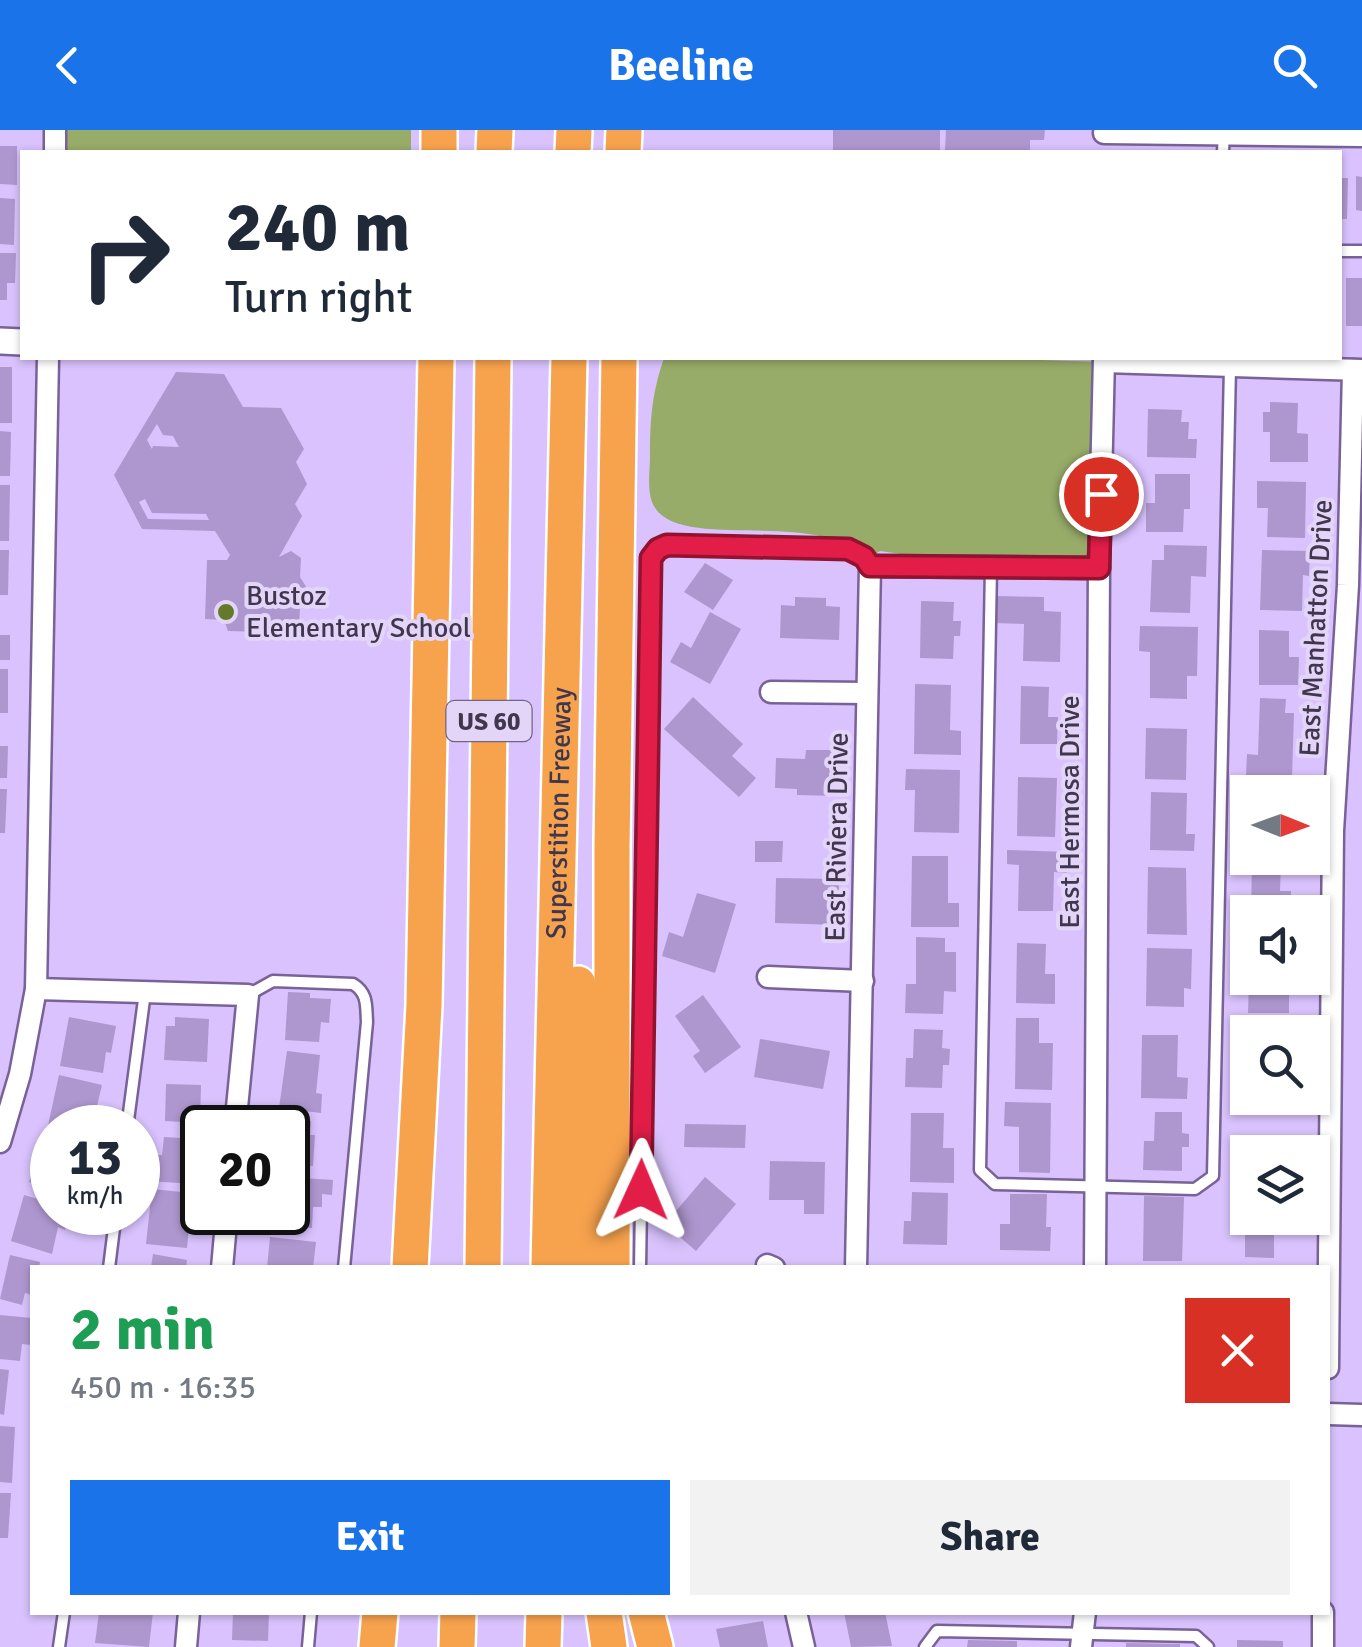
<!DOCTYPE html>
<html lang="en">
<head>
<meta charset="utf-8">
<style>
  :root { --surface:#fff; --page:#f2f2f3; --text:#1f2937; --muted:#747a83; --accent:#1a73e8 }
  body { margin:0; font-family:Signika,sans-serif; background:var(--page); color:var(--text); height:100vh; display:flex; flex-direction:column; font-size:38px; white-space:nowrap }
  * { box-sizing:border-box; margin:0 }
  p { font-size:32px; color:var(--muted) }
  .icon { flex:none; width:55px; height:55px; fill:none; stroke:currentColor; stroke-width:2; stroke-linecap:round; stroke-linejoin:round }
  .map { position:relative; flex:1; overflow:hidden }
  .sheet { position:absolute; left:30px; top:1135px; width:1300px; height:350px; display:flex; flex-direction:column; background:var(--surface); border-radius:0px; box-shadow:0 2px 8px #0004 }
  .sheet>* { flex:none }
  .guide { position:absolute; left:20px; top:20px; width:1322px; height:210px; border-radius:0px; box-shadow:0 2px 8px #0004; background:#fff; color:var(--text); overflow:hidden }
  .needle { width:65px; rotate:91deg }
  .buttons { position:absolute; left:1230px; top:645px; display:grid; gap:20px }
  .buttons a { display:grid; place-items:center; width:100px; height:100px; border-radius:0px; background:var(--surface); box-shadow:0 2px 8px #0004; font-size:50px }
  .speed { position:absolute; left:30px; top:975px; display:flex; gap:20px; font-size:50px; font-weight:700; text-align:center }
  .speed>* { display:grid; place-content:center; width:130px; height:130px; border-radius:50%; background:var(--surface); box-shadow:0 2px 8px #0004; line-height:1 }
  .speed small { font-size:25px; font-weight:400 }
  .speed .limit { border:5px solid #111; border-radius:15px; background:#fff; color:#111 }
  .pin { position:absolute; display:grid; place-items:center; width:85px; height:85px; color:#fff; margin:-42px; border:5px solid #fff; border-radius:50%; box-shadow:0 2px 10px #0007 }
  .me { position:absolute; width:110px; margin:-55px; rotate:1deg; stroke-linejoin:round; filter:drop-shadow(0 0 8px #0008) }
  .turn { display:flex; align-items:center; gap:35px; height:210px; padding:0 40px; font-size:45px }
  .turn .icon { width:130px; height:130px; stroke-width:2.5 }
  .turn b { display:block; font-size:70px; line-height:85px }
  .round { display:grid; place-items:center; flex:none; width:105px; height:105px; border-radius:0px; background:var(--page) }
  .overview { display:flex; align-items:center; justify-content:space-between; height:170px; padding:0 40px }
  h1 { font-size:60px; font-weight:700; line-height:75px; color:#1e9e55 }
  .primary-button { display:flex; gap:20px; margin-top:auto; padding:20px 40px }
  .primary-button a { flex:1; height:115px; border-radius:0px; background:var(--accent); color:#fff; font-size:40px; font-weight:700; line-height:115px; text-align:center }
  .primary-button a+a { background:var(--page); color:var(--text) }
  header { display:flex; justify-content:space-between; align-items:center; height:130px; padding:0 40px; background:var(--accent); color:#fff; font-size:45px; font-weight:700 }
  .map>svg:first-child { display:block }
</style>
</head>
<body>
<header><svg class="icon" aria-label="back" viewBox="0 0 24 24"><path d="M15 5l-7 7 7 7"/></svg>Beeline<svg class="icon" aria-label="search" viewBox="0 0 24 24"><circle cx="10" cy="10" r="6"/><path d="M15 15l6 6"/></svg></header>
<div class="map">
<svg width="1362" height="1517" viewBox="0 0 1362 1517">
  <rect width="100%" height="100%" fill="#d9c2fd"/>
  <!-- green -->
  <g fill="#98ac69">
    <rect x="55" y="0" width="356" height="22"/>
    <path d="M 664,228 L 976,228 L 1104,232 L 1099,438 L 991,437 L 880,421 L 863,432 C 826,373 673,427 652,372 C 647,358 650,340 650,326 C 650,289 652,263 664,228 Z"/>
  </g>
  <!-- building -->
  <g fill="#ae97cf" fill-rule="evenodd">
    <rect x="833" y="0" width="107" height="22"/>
    <polygon points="946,0 1045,0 1044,10 1030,10 1030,22 945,21"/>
    <polygon points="0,16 17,16 17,55 0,54"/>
    <polygon points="1356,46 1362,47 1362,81 1356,80"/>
    <polygon points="1340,48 1348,48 1347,89 1340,89"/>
    <polygon points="0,68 15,69 14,115 0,114"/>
    <polygon points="0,123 16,123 15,153 7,153 7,170 0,170"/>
    <rect x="1346" y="148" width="16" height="48"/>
    <rect x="0" y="237" width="12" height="56"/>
    <path d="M 176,242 L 224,244 L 243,277 L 281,278 L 304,319 L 296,332 L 307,354 L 295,374 L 302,386 L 279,427 L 291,421 L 301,428 L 300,447 L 310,463 L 300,477 L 299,495 L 289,501 L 271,492 L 270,502 L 228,501 L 224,490 L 205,489 L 207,430 L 227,430 L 230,425 L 215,401 L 142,399 L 114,345 ZM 157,294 L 163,305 L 173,306 L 179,317 L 153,316 L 152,319 L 147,310 ZM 145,369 L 152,383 L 206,384 L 209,390 L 148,389 L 139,372 Z"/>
    <polygon points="1270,272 1298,273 1297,303 1308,304 1308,332 1270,332 1270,302 1263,302 1263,282 1270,282"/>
    <polygon points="1148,279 1182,280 1181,292 1189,292 1188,309 1197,309 1196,328 1147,327"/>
    <polygon points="0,301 11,302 10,346 0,346"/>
    <polygon points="1155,344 1190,344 1190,379 1184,379 1183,402 1146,402 1146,373 1155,373"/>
    <polygon points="1257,351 1306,352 1305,408 1267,407 1268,378 1257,378"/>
    <polygon points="0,355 10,355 9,411 0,411"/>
    <polygon points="1164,415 1207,416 1206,447 1191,446 1190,483 1150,482 1152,430 1164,430"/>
    <polygon points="0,420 9,420 8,465 0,465"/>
    <polygon points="1262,420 1310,421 1309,446 1303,445 1302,481 1260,480"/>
    <polygon points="705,433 733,450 713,480 684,462"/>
    <polygon points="995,466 1044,467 1044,481 1061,482 1060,532 1023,531 1024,494 994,493"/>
    <polygon points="795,467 826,468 826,476 840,477 839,510 780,508 781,475 795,476"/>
    <polygon points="921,471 954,472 953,491 961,491 960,506 954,506 953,529 920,528"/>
    <polygon points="710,482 741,499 710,554 670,532 681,512 691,518"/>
    <polygon points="1140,496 1198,497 1197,546 1187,546 1187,569 1150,568 1150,522 1139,521"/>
    <polygon points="1259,500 1289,501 1289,527 1299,527 1298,555 1259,555"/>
    <rect x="0" y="505" width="10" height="25"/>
    <rect x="0" y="539" width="8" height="44"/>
    <polygon points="915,554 951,555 950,600 961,601 961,625 914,624"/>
    <polygon points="1021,556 1049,557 1048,587 1058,587 1057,614 1020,614"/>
    <polygon points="693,567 743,614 732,626 756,648 739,667 664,599"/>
    <polygon points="1260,568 1286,569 1285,583 1294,583 1292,648 1246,646 1247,624 1258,625"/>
    <polygon points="1146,598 1187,599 1186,650 1145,649"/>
    <polygon points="0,616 8,616 7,648 0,648"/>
    <polygon points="806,620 835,620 835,666 797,665 797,659 775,658 776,628 805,629"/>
    <polygon points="906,639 960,640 959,703 914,702 915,660 905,660"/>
    <polygon points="1018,647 1057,648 1055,707 1017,706"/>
    <polygon points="1251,658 1292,659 1292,662 1251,662"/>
    <polygon points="0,659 7,659 5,703 0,703"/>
    <polygon points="1151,662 1187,663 1186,704 1195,704 1194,721 1150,720"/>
    <polygon points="755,711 783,711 782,732 755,732"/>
    <polygon points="1007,720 1067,722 1067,743 1054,742 1053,781 1018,781 1019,735 1007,734"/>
    <polygon points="912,726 948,726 948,773 959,773 959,797 911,797"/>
    <polygon points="1252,731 1281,731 1280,761 1291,761 1290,782 1251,782"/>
    <polygon points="1148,737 1186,738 1187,805 1147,804"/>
    <polygon points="776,748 839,749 838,795 775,793"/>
    <polygon points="697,763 736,774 715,843 662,826 669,802 683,807"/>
    <polygon points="916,807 945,808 945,822 956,822 956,862 944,861 943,884 905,883 906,854 916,854"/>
    <polygon points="1017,813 1046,814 1045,844 1055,844 1055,874 1016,873"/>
    <polygon points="1147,818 1192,819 1191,859 1184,858 1184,877 1146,876"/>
    <polygon points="1249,848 1280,848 1280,853 1289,853 1289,883 1248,883"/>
    <polygon points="288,862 310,863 310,868 331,869 329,893 321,892 319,912 285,910"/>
    <polygon points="703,865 741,917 705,943 693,926 700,921 675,886"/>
    <polygon points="69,887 116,896 111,923 106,922 103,943 60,936"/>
    <polygon points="175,887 209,889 207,932 164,930 166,896 175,896"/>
    <polygon points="1016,888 1039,888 1039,913 1053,913 1052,960 1015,959"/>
    <polygon points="914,899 943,900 942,918 950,919 949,935 943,935 942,958 905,957 906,928 913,928"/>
    <polygon points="1142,905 1178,905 1177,947 1188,948 1187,969 1141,968"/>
    <polygon points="760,909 830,921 823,959 754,947"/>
    <polygon points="287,921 320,925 316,963 322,964 321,983 279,978"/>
    <polygon points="59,945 102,955 96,980 85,977 82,992 90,994 90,998 47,1000"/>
    <polygon points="166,954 201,955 200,993 165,991"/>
    <polygon points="1238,954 1248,955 1248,968 1285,968 1285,976 1238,975"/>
    <polygon points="1005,972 1051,973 1050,1043 1019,1042 1019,997 1004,996"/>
    <polygon points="1155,982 1182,982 1182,1003 1189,1004 1189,1017 1182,1017 1182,1041 1143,1040 1144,1011 1154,1011"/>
    <polygon points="911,983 944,983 943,1018 954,1018 954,1053 910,1052"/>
    <polygon points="279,990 311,991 310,1005 315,1005 313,1036 288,1034 288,998 279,998"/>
    <polygon points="685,994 746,995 745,1018 684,1017"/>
    <rect x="1247" y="1005" width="38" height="17"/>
    <polygon points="164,1007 197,1009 194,1054 148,1051 150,1025 162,1025"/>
    <polygon points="41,1008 52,1011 52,1058 29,1052"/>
    <polygon points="770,1031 825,1032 824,1084 804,1084 804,1070 769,1070"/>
    <polygon points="288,1047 333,1050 332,1065 322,1064 322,1077 313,1077 312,1098 284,1097"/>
    <polygon points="705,1047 736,1074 696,1121 665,1094"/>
    <polygon points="152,1059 192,1063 187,1118 146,1114"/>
    <polygon points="912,1062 948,1063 947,1115 903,1114 904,1091 911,1091"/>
    <polygon points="1010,1064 1047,1064 1046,1097 1051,1097 1050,1121 1000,1120 1000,1094 1010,1094"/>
    <polygon points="24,1065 52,1073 52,1082 69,1082 65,1100 58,1097 52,1124 11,1111"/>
    <polygon points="1144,1066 1184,1067 1182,1131 1143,1131"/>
    <polygon points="1245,1088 1285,1088 1285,1099 1274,1099 1274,1128 1245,1127"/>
    <polygon points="270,1107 316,1112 313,1138 267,1138"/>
    <polygon points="153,1124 187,1130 186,1138 151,1138"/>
    <polygon points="10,1125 40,1132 39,1138 32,1138 32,1165 25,1163 22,1175 0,1169"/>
    <polygon points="0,1185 32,1188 31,1215 22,1214 20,1231 0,1229"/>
    <polygon points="0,1239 9,1240 4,1285 0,1284"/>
    <polygon points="0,1296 15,1297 12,1353 0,1352"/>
    <polygon points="0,1363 11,1363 8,1408 0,1408"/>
    <polygon points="99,1482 153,1482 149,1517 95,1513"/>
    <polygon points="233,1482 269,1482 268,1511 232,1510"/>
    <polygon points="844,1482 885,1482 892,1516 851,1517"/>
    <polygon points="763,1491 768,1517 720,1517 716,1499"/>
    <polygon points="968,1510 1017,1511 1017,1517 967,1517"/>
    <polygon points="1237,1510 1283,1511 1283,1517 1237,1517"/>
    <polygon points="1126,1513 1180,1514 1180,1517 1126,1517"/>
  </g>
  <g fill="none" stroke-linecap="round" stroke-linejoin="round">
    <!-- service casing -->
    <g stroke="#786297" stroke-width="15">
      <g id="service">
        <polyline points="1223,22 1224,1"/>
        <polyline points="1340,121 1362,121"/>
        <polyline points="991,437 980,1040 995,1054 1195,1059 1213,1046 1230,236"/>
        <path d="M 248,865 L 273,851 L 353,854 C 368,863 366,876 367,892 L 344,1138"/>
        <polyline points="127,998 145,862"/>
        <polyline points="109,1138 116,1082"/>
        <polyline points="640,1138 651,428 657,419 667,415 848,419 863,427 870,436"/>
        <polyline points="59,1517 64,1482"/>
        <polyline points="308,1517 311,1482"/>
        <polyline points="925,1517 937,1501 1196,1506 1208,1517"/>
      </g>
    </g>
    <!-- minor casing -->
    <g stroke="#786297" stroke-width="25">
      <g id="minor">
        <polyline points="1104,3 1362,6"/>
        <polyline points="55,22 55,0"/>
        <polyline points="1104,232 1362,240"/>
        <polyline points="771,562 866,563"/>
        <polyline points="768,847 863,851"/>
        <polyline points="36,859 248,865 235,998"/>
        <polyline points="0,1012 20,944 36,859 48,228"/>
        <polyline points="767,1135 774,1138"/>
        <polyline points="222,1138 227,1082"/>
        <polyline points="856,1138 870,436 1099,438"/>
        <polyline points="1095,1138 1099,438 1104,228"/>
        <polyline points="1328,1238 1333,701 1348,455 1353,240"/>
        <polyline points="1328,1284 1362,1285"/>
        <polyline points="796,1482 804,1517"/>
        <polyline points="186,1517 189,1482"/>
        <polyline points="1081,1517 1085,1482"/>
        <polyline points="1323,1517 1323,1482"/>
      </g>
    </g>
    <!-- tertiary casing -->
    <g stroke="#786297" stroke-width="30">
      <polyline id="tertiary" points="0,211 22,212"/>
    </g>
    <!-- motorway casing -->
    <g stroke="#fff" stroke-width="40">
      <g id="motorway">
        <polyline points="439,22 439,0"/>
        <polyline points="494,22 495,0"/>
        <polyline points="573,22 574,0"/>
        <polyline points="623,22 624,0"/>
        <polyline points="578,854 581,1138"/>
        <polyline points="410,1138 424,875 436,228"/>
        <polyline points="483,1138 493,228"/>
        <path id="s1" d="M 549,1138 L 569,228"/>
        <polyline points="612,1138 612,718 619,228"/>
        <polyline points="604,1482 609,1517"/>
        <polyline points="646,1482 655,1517"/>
        <polyline points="377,1517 380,1482"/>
        <polyline points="457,1517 458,1482"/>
        <polyline points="543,1517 544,1482"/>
      </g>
    </g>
    <!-- service -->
    <use href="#service" stroke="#fff" stroke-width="10"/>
    <!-- minor -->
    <use href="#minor" stroke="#fff" stroke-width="20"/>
    <!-- tertiary -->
    <use href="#tertiary" stroke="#fff" stroke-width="25"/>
    <!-- motorway -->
    <use href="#motorway" stroke="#f7a24d" stroke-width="35"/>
  </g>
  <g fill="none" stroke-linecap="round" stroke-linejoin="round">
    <!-- route casing -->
    <g stroke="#92132f" stroke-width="25">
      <polyline id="route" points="641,1060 651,428 658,419 667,415 848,419 864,427 870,436 1099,438 1101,364"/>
    </g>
    <!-- route -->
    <use href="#route" stroke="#e11d48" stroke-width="18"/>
  </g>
  <!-- markers -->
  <circle fill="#647a2a" stroke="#e2d5f8" stroke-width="4" cx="226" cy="482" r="10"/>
  <g text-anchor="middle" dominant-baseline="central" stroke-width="8" stroke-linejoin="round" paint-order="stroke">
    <!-- shield labels -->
    <rect fill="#e2d5f8" stroke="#716681" stroke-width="2.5" x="446.5" y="571" width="85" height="40" rx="8"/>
    <g font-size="25" font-weight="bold" fill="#40374e">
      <text x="489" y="591">US 60</text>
    </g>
    <!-- poi labels -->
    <g font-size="28" fill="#40374e" stroke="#e2d5f8" text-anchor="start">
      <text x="246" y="466">Bustoz<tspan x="246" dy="32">Elementary School</tspan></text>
    </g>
    <!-- street labels -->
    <g font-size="28" fill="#40374e" stroke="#e2d5f8">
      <text transform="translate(1316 498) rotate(-87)">East Manhatton Drive</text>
      <text transform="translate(1070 682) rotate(-90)">East Hermosa Drive</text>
      <text stroke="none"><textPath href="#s1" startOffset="455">Superstition Freeway</textPath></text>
      <text transform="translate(837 707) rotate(-89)">East Riviera Drive</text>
    </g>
  </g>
</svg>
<div class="buttons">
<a><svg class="needle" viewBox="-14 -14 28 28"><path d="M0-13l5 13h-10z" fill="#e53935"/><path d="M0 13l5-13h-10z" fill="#747a83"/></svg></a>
<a><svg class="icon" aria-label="sound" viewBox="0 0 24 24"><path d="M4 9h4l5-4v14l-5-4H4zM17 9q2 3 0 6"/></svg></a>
<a><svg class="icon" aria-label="search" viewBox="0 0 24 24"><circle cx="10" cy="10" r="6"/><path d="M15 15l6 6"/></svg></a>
<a><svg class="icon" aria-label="layers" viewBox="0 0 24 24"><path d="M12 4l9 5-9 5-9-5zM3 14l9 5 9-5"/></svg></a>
</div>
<div class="speed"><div>13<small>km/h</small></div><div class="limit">20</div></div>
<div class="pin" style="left:1101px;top:364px;background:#d93025"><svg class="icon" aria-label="arrive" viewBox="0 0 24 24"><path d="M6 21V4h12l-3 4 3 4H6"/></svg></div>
<svg class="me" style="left:641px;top:1060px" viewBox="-20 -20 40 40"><path d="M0-17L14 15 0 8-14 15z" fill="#e11d48" stroke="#fff" stroke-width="4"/></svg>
<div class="guide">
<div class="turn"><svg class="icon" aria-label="right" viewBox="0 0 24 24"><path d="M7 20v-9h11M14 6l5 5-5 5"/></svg><div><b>240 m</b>Turn right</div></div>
</div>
<section class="sheet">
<div class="overview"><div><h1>2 min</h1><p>450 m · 16:35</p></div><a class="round" style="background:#d93025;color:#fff"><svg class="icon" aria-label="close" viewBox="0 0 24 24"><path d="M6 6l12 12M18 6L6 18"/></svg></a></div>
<div class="primary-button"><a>Exit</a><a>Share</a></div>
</section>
</div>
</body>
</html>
